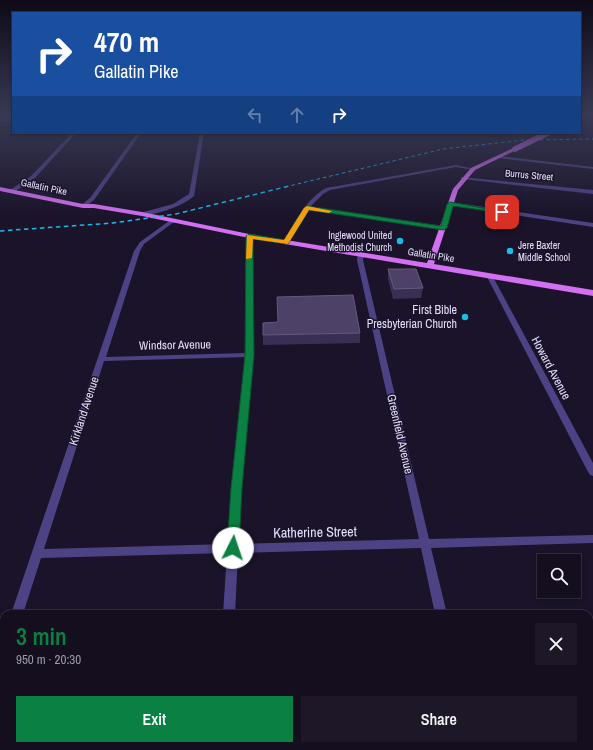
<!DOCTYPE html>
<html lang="en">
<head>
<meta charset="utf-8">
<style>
  :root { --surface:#140e1f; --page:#1d1728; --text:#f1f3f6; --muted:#9d9ca4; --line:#332e3d; --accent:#0b8043 }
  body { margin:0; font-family:"Archivo Narrow",sans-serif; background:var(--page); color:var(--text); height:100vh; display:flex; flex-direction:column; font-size:15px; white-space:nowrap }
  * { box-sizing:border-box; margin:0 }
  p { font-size:13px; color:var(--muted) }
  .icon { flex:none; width:22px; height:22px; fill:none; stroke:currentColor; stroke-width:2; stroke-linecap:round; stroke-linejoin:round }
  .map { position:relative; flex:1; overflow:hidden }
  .drawer { position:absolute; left:0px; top:610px; width:593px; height:140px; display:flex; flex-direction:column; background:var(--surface); border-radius:12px 12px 0 0; box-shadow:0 2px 6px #0003,0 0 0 1px var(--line) }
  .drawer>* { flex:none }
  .top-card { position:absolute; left:12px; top:12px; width:569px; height:122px; border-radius:0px; box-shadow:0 2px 6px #0003,0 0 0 1px var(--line); background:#1a4fa0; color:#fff; overflow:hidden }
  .controls { position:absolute; left:537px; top:554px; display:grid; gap:8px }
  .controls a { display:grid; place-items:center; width:44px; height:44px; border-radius:0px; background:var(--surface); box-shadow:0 2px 6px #0003,0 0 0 1px var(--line); font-size:20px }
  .pin { position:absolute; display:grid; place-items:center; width:34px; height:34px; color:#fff; margin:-17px; border-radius:8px; box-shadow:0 2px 6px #0006 }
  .me { position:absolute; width:44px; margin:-22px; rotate:4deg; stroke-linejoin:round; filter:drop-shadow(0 0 3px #0008) }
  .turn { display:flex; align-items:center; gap:14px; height:84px; padding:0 16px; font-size:18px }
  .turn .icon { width:52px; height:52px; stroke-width:2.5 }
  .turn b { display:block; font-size:28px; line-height:34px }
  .lanes { display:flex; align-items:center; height:38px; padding:0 16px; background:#0003; justify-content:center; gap:20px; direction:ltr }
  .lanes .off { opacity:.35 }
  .round { display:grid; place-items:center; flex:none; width:42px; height:42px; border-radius:0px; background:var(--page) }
  .headline { display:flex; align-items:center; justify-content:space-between; height:68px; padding:0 16px }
  h1 { font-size:24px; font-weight:600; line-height:30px; color:var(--accent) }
  .primary-button { display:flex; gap:8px; margin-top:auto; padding:8px 16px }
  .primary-button a { flex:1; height:46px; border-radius:0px; background:var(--accent); color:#fff; font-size:16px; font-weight:600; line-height:46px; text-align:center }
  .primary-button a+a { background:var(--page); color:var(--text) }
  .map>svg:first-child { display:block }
</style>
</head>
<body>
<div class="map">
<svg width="593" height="750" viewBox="0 0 593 750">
  <rect width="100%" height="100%" fill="#1a1329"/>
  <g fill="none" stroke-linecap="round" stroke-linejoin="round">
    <!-- minor -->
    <g fill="#4d4283" fill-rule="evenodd">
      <polygon points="590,114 593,114 593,115 591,115"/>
      <rect x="0" y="119" width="13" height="2"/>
      <polygon points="72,133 76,133 35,178 14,192 10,192 10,190 31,176"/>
      <polygon points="137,133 141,133 94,200 85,207 81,207 81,205 90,198"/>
      <path d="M 200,133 L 204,133 L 194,196 C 183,206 155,216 140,215 L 140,213 L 173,204 L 189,194 Z"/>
      <polygon points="499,156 593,167 593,169 497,158 497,156"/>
      <path d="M 456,165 L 475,169 L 473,170 L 456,167 L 330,190 L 323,194 L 310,207 L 443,226 L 446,228 L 445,229 L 308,210 L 288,244 L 286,245 L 283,243 C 295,222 305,200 326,188 Z"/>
      <polygon points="461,177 593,190 593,194 463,179 461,179"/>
      <polygon points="450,202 593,223 593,227 448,205 447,204"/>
      <path d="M 169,221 L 174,222 L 144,244 L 140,251 L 106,357 L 246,353 L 246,236 L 251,235 L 254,355 L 241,489 L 238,544 L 419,539 L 357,260 L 358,254 L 361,252 L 364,254 L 363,260 L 429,539 L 593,535 L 593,543 L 431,548 L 447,614 L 435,614 L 421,548 L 238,553 L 235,614 L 223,614 L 227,553 L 41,558 L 23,614 L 11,614 L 134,251 L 140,242 ZM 246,357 L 231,489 L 228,544 L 44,549 L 104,361 Z"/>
      <polygon points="489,273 492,275 593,463 593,476 590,475 588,472 486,275"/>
      <polygon points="4,648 4,670 0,672 0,650"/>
      <polygon points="215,746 229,746 228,750 214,750"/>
      <rect x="464" y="746" width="14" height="4"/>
    </g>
    <!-- major -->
    <g fill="#d26ff2" fill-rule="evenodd">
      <polygon points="583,114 589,114 580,119 580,115"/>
      <polygon points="513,148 518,149 475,170 458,190 434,264 593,290 593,296 249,238 142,216 94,208 83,208 0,191 0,187 83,204 94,204 142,212 249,234 427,263 453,189 471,168"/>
    </g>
    <!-- rail-far1 -->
    <g stroke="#1bbbeb" stroke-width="1" stroke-dasharray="3.5 3" stroke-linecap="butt">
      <polyline points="476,133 529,135"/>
      <polyline points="285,187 443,149 524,140 593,139"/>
    </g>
    <!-- rail -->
    <polyline stroke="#1bbbeb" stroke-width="1.5" stroke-dasharray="4.5 3.5" stroke-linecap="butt" points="0,231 113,223 176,214 289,186"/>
    <!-- major-bridge -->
    <polyline stroke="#d26ff2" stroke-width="5.5" points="515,149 548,133"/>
  </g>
  <!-- wall -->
  <g fill="#3b2e55">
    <polygon points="388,269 423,288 421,298 393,299 388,279"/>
    <polygon points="360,333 360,343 263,345 263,335"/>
  </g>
  <!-- building -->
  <g fill="#4d4167" stroke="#655a7e">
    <polygon points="388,269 416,269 423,288 394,289"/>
    <polygon points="353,295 360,333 263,335 263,323 278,322 277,297"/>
  </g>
  <!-- sky -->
  <linearGradient id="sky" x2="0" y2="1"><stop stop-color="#0e0a17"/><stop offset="0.52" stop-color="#383954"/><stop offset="1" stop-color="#383954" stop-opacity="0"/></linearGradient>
  <rect width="593" height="219" fill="url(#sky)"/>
  <!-- route -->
  <polygon fill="#0b8043" stroke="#07532c" points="450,202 505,212 502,213 453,206 447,228 443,230 309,210 288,244 253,239 254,355 242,488 239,548 237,552 233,553 228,552 227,548 231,488 245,355 246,236 250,234 284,240 304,208 307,206 441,226 447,204"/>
  <!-- slow -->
  <polygon fill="#f59e0b" points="307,206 332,211 329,213 309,210 288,244 253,239 252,258 246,259 247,235 284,240 304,208"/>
  <!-- markers -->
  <g fill="#1bbbeb" stroke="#1a1329" stroke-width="1.5">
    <circle cx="400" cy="241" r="4"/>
    <circle cx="510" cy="251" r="4"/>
    <circle cx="465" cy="317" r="4"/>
  </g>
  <g text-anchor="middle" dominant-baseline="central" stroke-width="3" stroke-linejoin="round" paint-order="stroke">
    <!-- far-street labels -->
    <g font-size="10" fill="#e5defc" stroke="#1a1329">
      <text transform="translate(529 175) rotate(5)">Burrus Street</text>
      <text transform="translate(44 187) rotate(12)">Gallatin Pike</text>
      <text transform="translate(431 255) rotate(9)">Gallatin Pike</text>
    </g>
    <!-- far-poi labels -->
    <g font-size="10" fill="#e5defc" stroke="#1a1329" text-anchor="end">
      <text x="392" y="235">Inglewood United<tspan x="392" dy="12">Methodist Church</tspan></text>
      <text x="518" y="245" text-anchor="start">Jere Baxter<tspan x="518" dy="12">Middle School</tspan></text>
    </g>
    <!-- poi labels -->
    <g font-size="12" fill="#e5defc" stroke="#1a1329" text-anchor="end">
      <text x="457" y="310">First Bible<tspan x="457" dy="14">Presbyterian Church</tspan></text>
    </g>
    <!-- street labels -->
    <g font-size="12" fill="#e5defc" stroke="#1a1329">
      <text transform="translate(175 345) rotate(-1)">Windsor Avenue</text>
      <text transform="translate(551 368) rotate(62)">Howard Avenue</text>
      <text transform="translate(84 411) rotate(-72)">Kirkland Avenue</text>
      <text transform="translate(400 434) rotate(77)">Greenfield Avenue</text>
    </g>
    <!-- near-street labels -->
    <g font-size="14" fill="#e5defc" stroke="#1a1329">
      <text transform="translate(315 532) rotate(-1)">Katherine Street</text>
    </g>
  </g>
</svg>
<div class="controls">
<a><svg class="icon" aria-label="search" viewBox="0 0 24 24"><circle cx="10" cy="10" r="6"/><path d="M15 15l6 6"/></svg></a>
</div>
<div class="pin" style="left:502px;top:212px;background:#d93025"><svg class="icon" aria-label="arrive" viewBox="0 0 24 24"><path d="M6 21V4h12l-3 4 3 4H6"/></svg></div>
<svg class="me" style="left:233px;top:548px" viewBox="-20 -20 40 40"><circle r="19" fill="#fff"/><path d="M0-13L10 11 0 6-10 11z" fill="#0b8043"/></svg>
<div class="top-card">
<div class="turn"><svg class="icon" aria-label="right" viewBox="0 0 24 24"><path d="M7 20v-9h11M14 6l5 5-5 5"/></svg><div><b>470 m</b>Gallatin Pike</div></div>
<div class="lanes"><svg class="icon off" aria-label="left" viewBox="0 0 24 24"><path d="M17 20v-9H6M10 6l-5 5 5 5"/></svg><svg class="icon off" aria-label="ahead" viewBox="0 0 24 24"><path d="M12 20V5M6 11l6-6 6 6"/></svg><svg class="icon" aria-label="right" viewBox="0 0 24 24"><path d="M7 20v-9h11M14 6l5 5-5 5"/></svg></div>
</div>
<section class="drawer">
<div class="headline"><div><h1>3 min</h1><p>950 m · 20:30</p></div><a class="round"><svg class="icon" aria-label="close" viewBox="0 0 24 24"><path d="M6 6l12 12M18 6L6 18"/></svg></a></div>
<div class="primary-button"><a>Exit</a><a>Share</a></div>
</section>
</div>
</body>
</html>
